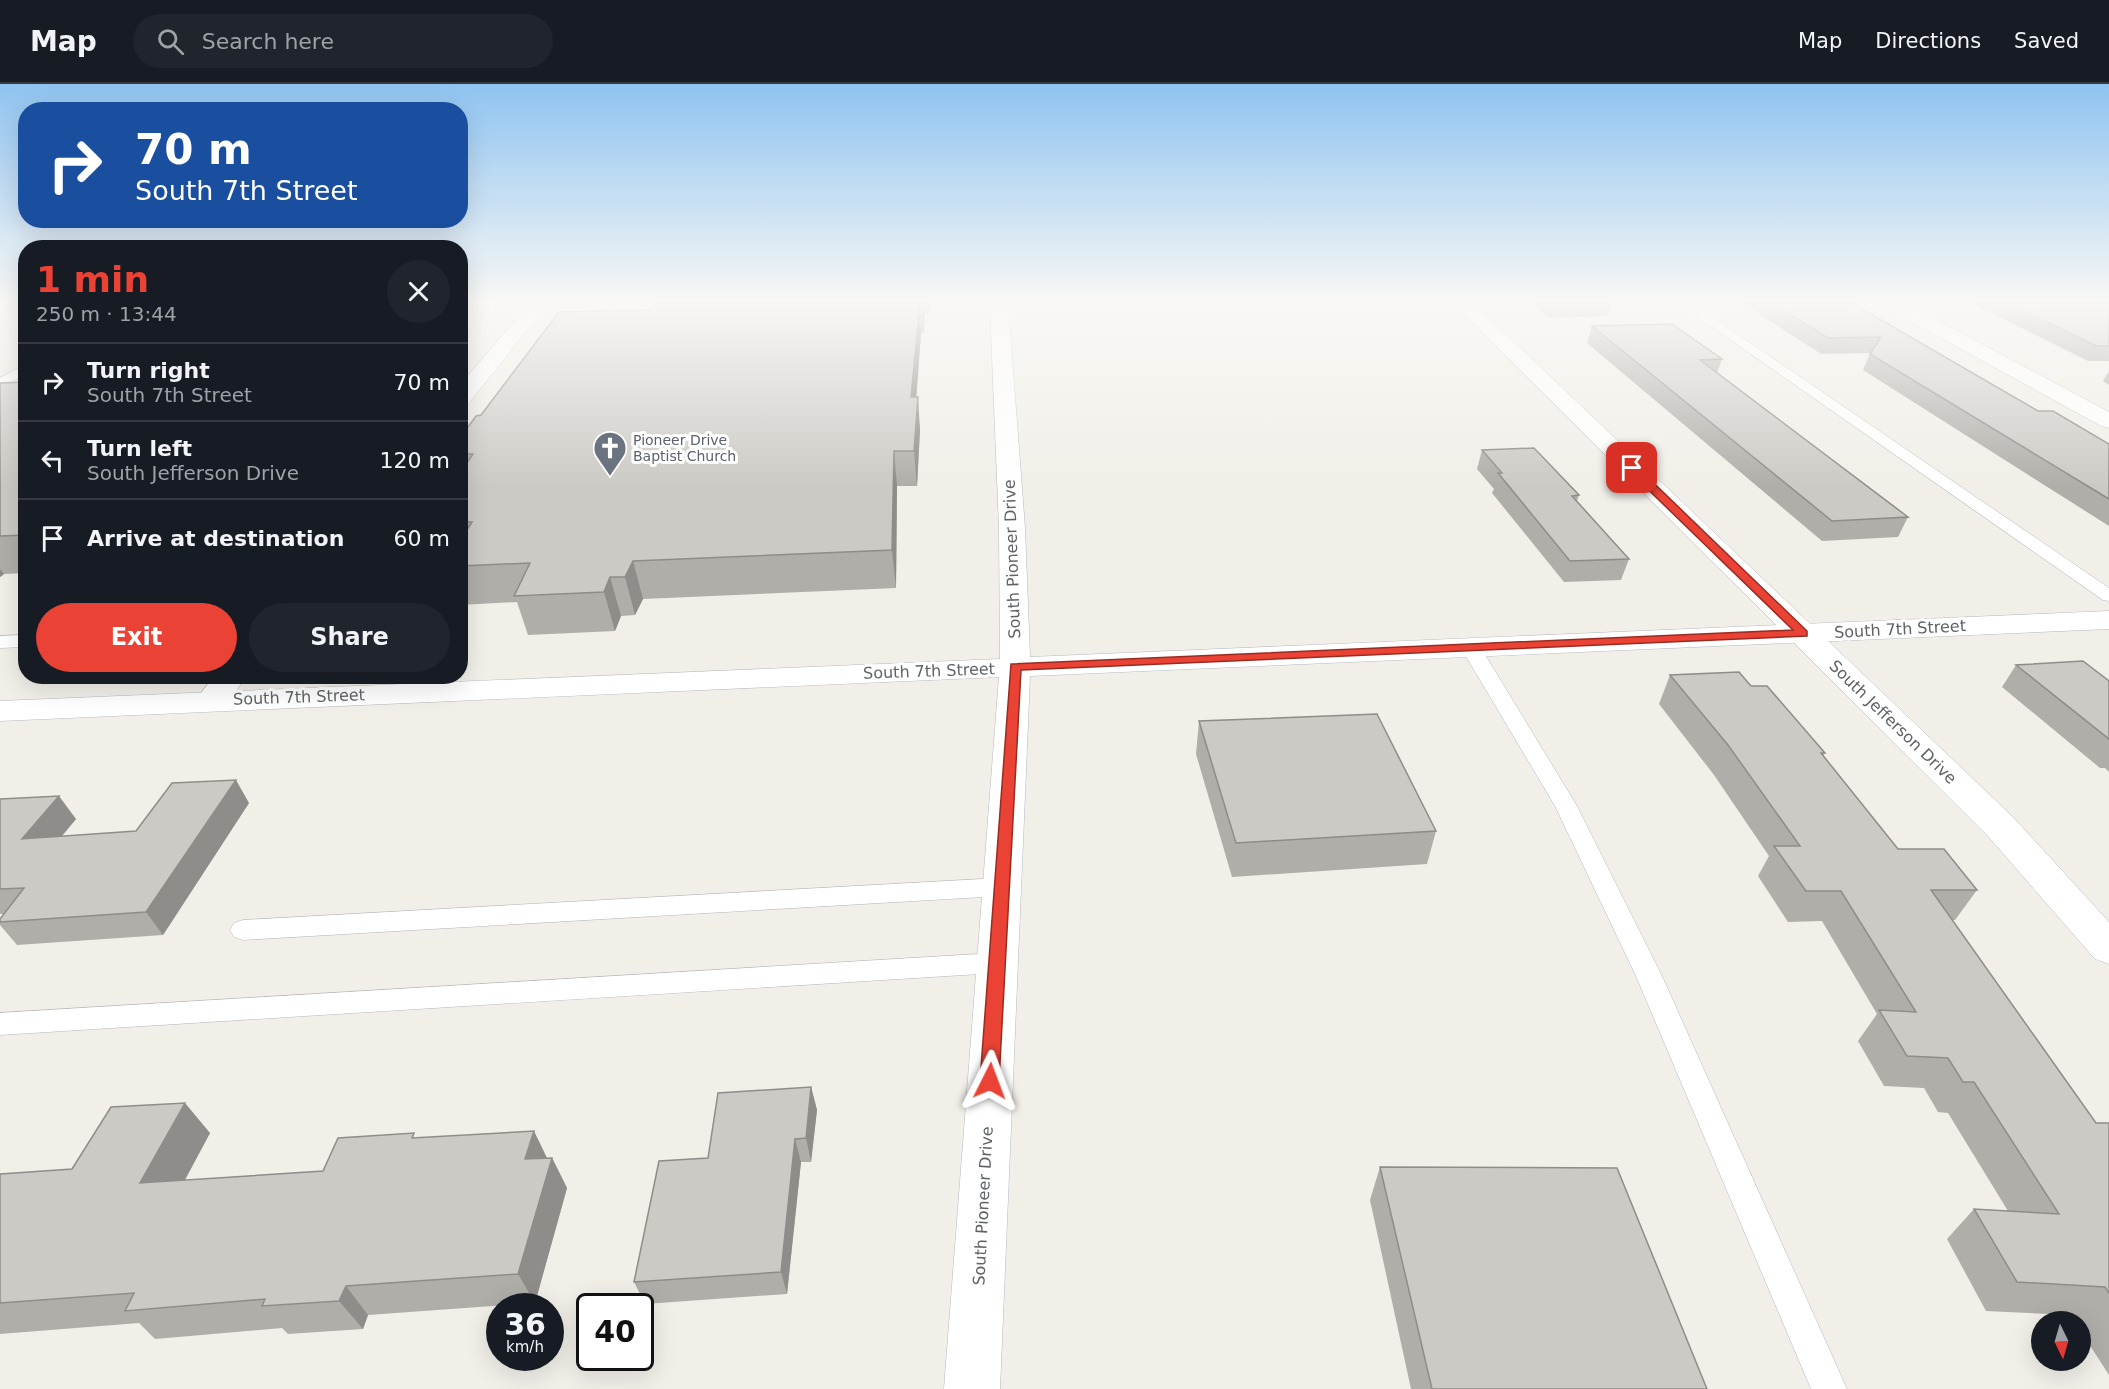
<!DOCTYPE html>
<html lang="en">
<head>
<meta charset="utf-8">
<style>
  :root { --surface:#171b24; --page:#20242c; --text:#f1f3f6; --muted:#9ea1a6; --line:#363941; --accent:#ea4335 }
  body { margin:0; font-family:"DejaVu Sans",sans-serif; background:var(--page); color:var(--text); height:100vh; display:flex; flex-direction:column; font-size:22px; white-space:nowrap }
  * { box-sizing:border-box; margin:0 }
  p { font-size:20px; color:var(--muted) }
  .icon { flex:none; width:33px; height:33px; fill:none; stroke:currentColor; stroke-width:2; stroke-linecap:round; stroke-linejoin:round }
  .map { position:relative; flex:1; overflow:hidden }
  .details { position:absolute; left:18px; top:156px; width:450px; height:444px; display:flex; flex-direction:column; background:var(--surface); border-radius:24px; box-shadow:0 6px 24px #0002 }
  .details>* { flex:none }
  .hud { position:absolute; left:18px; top:18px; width:450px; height:126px; border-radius:24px; box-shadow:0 6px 24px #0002; background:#1a4fa0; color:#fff; overflow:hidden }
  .needle { width:39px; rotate:175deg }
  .fabs { position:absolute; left:2031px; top:1227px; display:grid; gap:12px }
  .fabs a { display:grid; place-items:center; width:60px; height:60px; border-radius:50%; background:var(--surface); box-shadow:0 6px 24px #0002; font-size:30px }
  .speed { position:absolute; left:486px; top:1209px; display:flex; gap:12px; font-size:30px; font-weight:700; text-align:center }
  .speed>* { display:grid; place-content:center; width:78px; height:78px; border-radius:50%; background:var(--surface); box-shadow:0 6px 24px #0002; line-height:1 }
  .speed small { font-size:15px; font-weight:400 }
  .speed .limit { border:3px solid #111; border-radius:9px; background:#fff; color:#111 }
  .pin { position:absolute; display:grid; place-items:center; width:51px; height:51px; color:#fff; margin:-26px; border-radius:12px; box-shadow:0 3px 9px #0006 }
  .me { position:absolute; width:66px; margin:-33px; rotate:3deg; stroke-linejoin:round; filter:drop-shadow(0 0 4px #0008) }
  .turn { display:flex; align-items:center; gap:21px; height:126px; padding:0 18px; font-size:27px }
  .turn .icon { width:78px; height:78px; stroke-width:2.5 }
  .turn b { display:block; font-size:42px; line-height:51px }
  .round { display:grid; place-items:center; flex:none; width:63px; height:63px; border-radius:32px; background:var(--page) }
  .headline { display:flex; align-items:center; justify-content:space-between; height:102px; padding:0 18px }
  h1 { font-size:36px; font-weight:600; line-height:45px; color:var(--accent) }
  .primary-button { display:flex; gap:12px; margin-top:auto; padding:12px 18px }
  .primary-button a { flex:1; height:69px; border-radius:36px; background:var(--accent); color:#fff; font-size:24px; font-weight:600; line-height:69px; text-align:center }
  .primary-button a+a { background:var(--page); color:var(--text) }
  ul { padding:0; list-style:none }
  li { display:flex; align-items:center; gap:18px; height:78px; padding:0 18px; border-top:2px solid var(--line) }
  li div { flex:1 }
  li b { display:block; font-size:22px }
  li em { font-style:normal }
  header { display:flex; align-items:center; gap:36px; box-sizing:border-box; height:84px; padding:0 30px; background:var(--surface); border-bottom:2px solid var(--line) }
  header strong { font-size:28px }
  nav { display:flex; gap:33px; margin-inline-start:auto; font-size:21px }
  .search { width:420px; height:54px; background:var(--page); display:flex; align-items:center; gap:15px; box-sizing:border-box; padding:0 21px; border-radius:33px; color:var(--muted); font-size:22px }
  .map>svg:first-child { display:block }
</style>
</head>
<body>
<header>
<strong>Map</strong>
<div class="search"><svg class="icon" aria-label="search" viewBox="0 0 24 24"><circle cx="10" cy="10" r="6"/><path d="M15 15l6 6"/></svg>Search here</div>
<nav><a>Map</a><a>Directions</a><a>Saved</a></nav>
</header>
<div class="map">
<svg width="2109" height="1305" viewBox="0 0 2109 1305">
  <rect width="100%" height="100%" fill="#f1efe8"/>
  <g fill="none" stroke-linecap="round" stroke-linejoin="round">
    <!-- lane casing -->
    <g stroke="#b5b8bc" stroke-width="1">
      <g id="lane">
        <polygon points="1678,219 1692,219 2109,504 2109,517 2103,516"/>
        <polygon points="26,280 26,290 0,304 0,294"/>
        <polygon points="26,551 26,563 0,564 0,552"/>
        <polygon points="1471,558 1478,560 1481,564 1577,722 1662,892 1847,1305 1811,1305 1636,892 1555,722 1461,564 1464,560"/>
        <polygon points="1001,794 1010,797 1013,803 1010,809 1001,812 243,856 234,853 230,846 234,839 243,836"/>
        <polygon points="996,869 1005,872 1009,879 1005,886 996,889 0,951 0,929"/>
      </g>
    </g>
    <!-- street casing -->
    <g stroke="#b5b8bc" stroke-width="1">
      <g id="street">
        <polygon points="530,219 549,219 468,320 460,321 460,301"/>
        <polygon points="1453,219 1473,219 2013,733 2109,838 2109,880 2095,875 1987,751"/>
        <polygon points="1882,219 1905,219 2109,328 2109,344 2101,342 1885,223"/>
        <path d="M 214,592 L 246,592 C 233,611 225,630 200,624 L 195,617 Z"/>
      </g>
    </g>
    <!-- secondary casing -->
    <g stroke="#b6babf" stroke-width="1">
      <polygon id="secondary" points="990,219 1008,219 1025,444 1030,573 2109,527 2109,545 1030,592 1000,1305 944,1305 999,593 0,637 0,617 1000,575 999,444"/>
    </g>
    <!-- lane -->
    <use href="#lane" fill="#fff" fill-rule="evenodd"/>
    <!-- street -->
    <use href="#street" fill="#fff" fill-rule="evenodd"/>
    <!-- secondary -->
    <use href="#secondary" fill="#fff" fill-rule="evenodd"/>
  </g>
  <!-- wall -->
  <g fill="#afaea9">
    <polygon points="656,219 930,219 930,230 925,230 924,249 921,249 916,313 920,346 917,402 897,402 896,504 643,515 635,531 621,532 615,547 528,551 517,518 460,521 460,354 481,331 652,226"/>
    <polygon points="1530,219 1612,219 1608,232 1548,234"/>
    <polygon points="1742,219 1852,219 2038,327 2109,360 2109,442 1863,286 1870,269 1821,270"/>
    <polygon points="1971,219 2109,219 2109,277 2088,277"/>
    <polygon points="1592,242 1722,275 1717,289 1908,433 1898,453 1822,457 1587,259"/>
    <polygon points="2109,287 2109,301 2103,297"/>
    <polygon points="26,298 26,489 4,490 0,493 0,299"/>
    <polygon points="1482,366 1579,411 1577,417 1629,475 1621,496 1564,498 1492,409 1494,405 1477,385"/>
    <polygon points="2016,581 2109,597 2109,688 2105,684 2100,684 2002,603"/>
    <polygon points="1670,591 1751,602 1825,669 1823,672 1898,765 1977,806 1955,836 1952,836 2096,1039 2109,1039 2109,1291 2080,1246 2080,1238 2075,1238 2072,1231 1986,1227 1947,1155 1974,1125 2008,1127 1948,1029 1938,1028 1924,1004 1884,1002 1858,957 1877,930 1822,837 1788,838 1758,792 1769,772 1714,691 1659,620"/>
    <polygon points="1199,637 1436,747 1427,780 1232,793 1196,670"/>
    <polygon points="0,715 76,735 62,752 136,747 249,719 163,851 17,861 0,841 0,835 4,830 0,830"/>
    <polygon points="811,1003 817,1026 811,1078 801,1078 787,1210 645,1220 634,1198"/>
    <polygon points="210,1049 185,1096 323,1087 418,1054 547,1074 552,1074 567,1104 535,1219 368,1231 363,1245 288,1250 282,1244 155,1255 139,1239 0,1250 0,1090 72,1085"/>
    <polygon points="1380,1083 1707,1305 1411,1305 1370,1116"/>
  </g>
  <!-- shaded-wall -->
  <g fill="#8f8d8a">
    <polygon points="919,219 921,249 914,346 911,313"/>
    <polygon points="922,219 924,219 924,249"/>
    <polygon points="918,313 920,346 917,402 914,367"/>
    <polygon points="894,367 897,402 896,504 892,466"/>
    <polygon points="633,477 643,515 635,531 625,493"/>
    <polygon points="0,485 4,490 0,493"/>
    <polygon points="610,493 621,532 615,547 604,508"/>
    <polygon points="236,696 249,719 163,851 146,828"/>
    <polygon points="59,712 76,735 40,778 22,755"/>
    <polygon points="811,1003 817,1026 811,1078 806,1054"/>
    <polygon points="185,1019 210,1049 167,1129 140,1099"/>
    <polygon points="534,1047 549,1078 525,1075"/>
    <polygon points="795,1055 801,1078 787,1210 781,1188"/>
    <polygon points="552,1074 567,1104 535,1219 518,1190"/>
    <polygon points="346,1202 368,1231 363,1245 339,1217"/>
  </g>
  <!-- building -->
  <g fill="#cccac5" stroke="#8f8d8a" stroke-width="1.5">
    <polygon points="656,219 920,219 911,313 918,313 914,367 894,367 892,466 633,477 625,493 610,493 604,508 514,512 530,479 460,482 460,457 472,438 460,438 460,389 473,370 460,370 460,354 476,332 481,331 559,228 652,226"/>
    <polygon points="1772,219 1852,219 2038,327 2053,327 2109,360 2109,415 1870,270 1881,253 1828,254"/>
    <polygon points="2008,219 2109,219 2109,262 2096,262"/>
    <polygon points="1672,240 1722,275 1700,276 1908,433 1832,437 1592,242"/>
    <polygon points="26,298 26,451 0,452 0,299"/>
    <polygon points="1534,364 1579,411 1572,412 1629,475 1570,477 1498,389 1502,389 1482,366"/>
    <polygon points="2083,577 2109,597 2109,655 2016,581"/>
    <polygon points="1739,588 1751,602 1767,602 1825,669 1821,669 1898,765 1944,765 1977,806 1931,806 2096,1039 2109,1039 2109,1209 2105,1203 2017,1198 1974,1125 2059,1130 1974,998 1963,998 1948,974 1907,972 1879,926 1916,928 1841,807 1806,807 1774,762 1800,762 1728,661 1670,591"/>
    <polygon points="1377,630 1436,747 1236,759 1199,637"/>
    <polygon points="236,696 146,828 0,838 0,835 24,804 0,805 0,715 59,712 22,755 136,747 172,699"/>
    <polygon points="811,1003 806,1054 795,1055 781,1188 634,1198 659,1077 708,1074 718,1009"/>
    <polygon points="185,1019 140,1099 323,1087 338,1054 414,1049 412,1054 534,1047 525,1075 552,1074 518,1190 346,1202 339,1217 262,1222 265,1215 125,1227 134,1209 0,1219 0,1090 72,1085 111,1023"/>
    <polygon points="1380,1083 1617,1084 1707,1305 1432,1305"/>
  </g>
  <!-- sky -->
  <linearGradient id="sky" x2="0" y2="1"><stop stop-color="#8fc3f1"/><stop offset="0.54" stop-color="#f9f8f5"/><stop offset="1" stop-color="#f9f8f5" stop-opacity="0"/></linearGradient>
  <rect width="2109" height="402" fill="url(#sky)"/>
  <!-- route -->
  <polygon fill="#ea4335" stroke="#982c22" stroke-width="1.5" points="1629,382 1636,382 1807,547 1807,552 1021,586 999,997 996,1003 990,1005 983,1003 980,997 1011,580 1793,546 1629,387"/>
  <!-- icons -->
  <defs>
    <g id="church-pin" transform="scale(1.725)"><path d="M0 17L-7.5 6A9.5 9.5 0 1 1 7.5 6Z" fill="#6b7280" stroke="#fff"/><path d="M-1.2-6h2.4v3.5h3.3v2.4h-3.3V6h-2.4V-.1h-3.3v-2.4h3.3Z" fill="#fff"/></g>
  </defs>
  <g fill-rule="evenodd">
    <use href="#church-pin" x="610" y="364"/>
  </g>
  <g text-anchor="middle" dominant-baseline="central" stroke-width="6" stroke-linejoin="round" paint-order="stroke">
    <!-- far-worship labels -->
    <g font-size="14" fill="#5b616d" stroke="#fff" text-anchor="start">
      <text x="633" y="356">Pioneer Drive<tspan x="633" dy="16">Baptist Church</tspan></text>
    </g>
    <!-- street labels -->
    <g font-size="16" fill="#5f6368" stroke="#fff">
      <text transform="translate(1012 475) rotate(-92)">South Pioneer Drive</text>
      <text transform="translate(1900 545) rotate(-3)">South 7th Street</text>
      <text transform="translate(929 587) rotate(-2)">South 7th Street</text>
      <text transform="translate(299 613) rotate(-2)">South 7th Street</text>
      <text transform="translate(1893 638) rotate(44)">South Jefferson Drive</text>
      <text transform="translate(983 1122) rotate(-87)">South Pioneer Drive</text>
    </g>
  </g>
</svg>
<div class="fabs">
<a><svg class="needle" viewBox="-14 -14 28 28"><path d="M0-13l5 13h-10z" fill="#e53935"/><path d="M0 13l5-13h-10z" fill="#9ea1a6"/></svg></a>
</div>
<div class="speed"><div>36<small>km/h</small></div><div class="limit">40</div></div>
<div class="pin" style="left:1632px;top:384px;background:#d93025"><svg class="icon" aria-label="arrive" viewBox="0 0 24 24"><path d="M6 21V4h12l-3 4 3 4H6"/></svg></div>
<svg class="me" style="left:990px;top:997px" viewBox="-20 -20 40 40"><path d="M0-17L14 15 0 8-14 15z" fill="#ea4335" stroke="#fff" stroke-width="4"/></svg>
<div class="hud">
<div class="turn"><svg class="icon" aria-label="right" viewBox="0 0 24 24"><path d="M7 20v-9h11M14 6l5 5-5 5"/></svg><div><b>70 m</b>South 7th Street</div></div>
</div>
<section class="details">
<div class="headline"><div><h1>1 min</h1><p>250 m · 13:44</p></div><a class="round"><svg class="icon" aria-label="close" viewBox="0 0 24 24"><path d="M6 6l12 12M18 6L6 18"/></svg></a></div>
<ul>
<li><svg class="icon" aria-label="right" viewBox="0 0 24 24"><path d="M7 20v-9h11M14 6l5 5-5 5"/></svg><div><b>Turn right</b><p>South 7th Street</p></div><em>70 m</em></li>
<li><svg class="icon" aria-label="left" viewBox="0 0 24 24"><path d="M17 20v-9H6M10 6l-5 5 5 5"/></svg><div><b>Turn left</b><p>South Jefferson Drive</p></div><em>120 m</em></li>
<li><svg class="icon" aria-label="arrive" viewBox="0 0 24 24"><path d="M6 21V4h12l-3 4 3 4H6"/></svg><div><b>Arrive at destination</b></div><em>60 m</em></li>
</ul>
<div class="primary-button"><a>Exit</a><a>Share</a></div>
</section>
</div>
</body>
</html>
